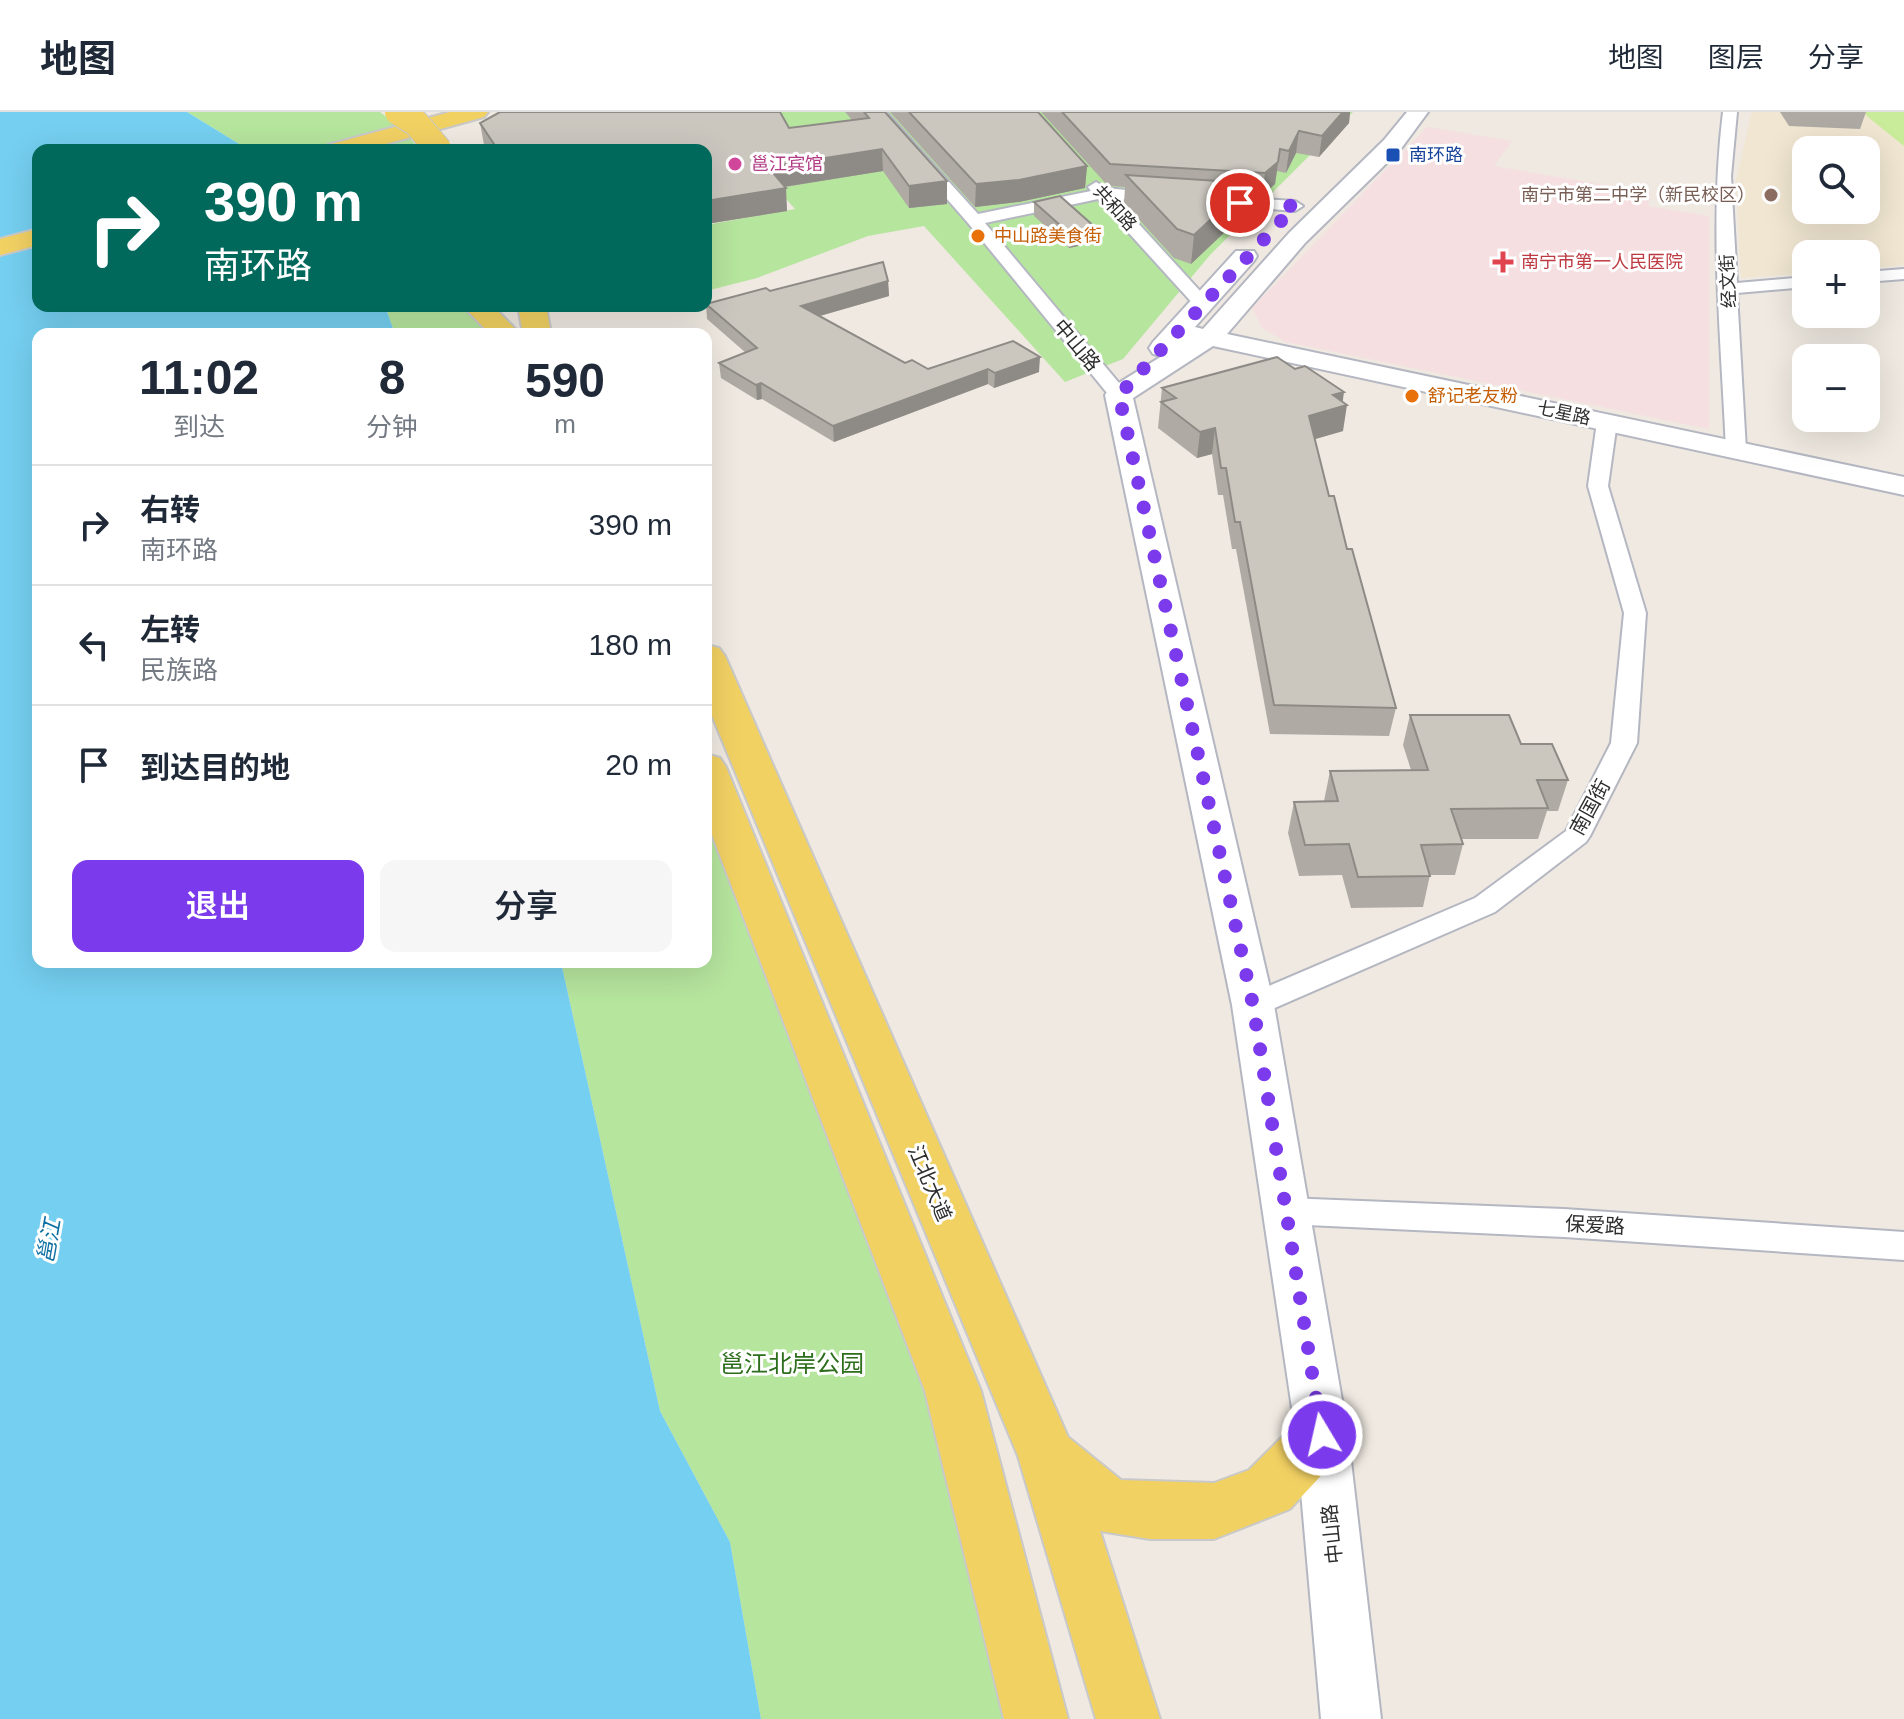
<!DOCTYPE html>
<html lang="zh">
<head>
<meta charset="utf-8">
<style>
  :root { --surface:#fff; --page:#f6f6f7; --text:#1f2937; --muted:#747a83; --line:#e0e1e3; --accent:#7c3aed }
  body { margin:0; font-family:Helvetica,"Noto Sans SC",sans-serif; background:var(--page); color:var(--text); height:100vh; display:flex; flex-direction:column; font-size:30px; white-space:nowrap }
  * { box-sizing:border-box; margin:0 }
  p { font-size:26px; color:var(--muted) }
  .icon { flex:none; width:44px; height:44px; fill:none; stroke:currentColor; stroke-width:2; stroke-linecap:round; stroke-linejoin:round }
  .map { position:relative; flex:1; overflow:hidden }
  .sheet { position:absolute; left:32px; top:216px; width:680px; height:640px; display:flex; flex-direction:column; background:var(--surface); border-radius:16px; box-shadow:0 8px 32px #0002 }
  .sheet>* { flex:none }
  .hud { position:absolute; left:32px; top:32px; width:680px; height:168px; border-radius:16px; box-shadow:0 8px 32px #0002; background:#00695c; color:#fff; overflow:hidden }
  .controls { position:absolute; left:1792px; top:24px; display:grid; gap:16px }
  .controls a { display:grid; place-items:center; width:88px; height:88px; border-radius:16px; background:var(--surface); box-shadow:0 8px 32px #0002; font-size:40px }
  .pin { position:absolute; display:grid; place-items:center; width:68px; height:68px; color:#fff; margin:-34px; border:4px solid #fff; border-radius:50%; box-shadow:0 2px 8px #0007 }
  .me { position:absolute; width:88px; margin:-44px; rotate:351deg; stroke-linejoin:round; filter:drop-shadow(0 0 6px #0008) }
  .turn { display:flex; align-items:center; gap:28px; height:168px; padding:0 40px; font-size:36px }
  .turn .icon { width:104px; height:104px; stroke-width:2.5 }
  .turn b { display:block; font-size:56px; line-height:68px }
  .eta { display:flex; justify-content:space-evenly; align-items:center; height:136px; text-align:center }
  .eta b { font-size:48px; font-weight:600; line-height:56px }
  .action { display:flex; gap:16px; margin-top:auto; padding:16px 40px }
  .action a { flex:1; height:92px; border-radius:16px; background:var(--accent); color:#fff; font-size:32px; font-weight:600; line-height:92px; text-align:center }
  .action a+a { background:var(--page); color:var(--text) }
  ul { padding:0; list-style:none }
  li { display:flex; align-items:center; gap:24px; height:120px; padding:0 40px; border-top:2px solid var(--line) }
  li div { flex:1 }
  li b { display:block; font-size:30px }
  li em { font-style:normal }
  header { display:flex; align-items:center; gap:48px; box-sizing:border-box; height:112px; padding:0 40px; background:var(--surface); border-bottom:2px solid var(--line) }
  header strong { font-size:38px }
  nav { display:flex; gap:44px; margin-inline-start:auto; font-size:28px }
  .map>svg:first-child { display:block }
</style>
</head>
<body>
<header>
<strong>地图</strong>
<nav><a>地图</a><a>图层</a><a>分享</a></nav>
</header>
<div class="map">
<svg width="1904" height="1607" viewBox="0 0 1904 1607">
  <rect width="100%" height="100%" fill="#efe9e1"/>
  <!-- education -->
  <path fill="#f0e6d1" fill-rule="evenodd" d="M 1752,0 L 1904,0 L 1904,153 L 1866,156 L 1866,142 L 1806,142 L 1806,161 L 1741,166 L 1736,68 ZM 1806,38 L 1866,38 L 1866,98 L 1806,98 Z"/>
  <!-- medical -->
  <polygon fill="#f5dfe0" points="1427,15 1512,29 1494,54 1651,81 1648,94 1709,104 1709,317 1286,230 1262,216 1252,196"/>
  <!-- green -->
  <g fill="#b6e59e">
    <polygon points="187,0 380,0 401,16 420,38 249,38"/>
    <polygon points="775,0 1353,0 1210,143 1123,247 1065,270 924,114 868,124 757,166 706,179 706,113 795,97 779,79"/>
    <polygon points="385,194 498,194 510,222 395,222"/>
    <polygon points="706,655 953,1279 1036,1607 761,1607 730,1430 660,1299 561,850 706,850"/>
  </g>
  <!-- pitch -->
  <polygon fill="#c9ec9a" points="1864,0 1904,0 1904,34 1868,5"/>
  <!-- water -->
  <polygon fill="#75cff0" points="0,0 187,0 249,38 38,38 38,194 385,194 395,222 38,222 38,850 561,850 660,1299 730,1430 761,1607 0,1607"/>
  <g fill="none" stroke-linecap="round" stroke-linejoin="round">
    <!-- street casing -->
    <g stroke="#b4b7c1" stroke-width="4">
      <g id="street">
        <polygon points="871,0 886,0 978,102 1091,79 1088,75 1096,70 1106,76 1168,82 1170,85 1162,90 1116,87 1211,191 1208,195 1196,195 1098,87 985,111 1129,283 1119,289 1112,287 968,111"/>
        <path d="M 1723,0 L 1737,0 L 1731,64 L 1737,171 L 1806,165 L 1806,175 L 1737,181 L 1746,338 L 1736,344 L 1726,338 C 1721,226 1709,112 1723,0 Z"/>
        <polygon points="1211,84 1295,89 1303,94 1295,99 1205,92 1203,89"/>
        <polygon points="1904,157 1904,167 1866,170 1866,160"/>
        <polygon points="1607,304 1617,310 1608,374 1646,501 1637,631 1590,724 1586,730 1495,800 1263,901 1253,904 1243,901 1238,893 1243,885 1475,786 1566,719 1611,631 1624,501 1588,374 1597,310"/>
        <polygon points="1286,1086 1564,1097 1904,1120 1904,1148 1564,1125 1286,1112 1274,1108 1270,1099 1274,1090"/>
      </g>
    </g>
    <!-- secondary casing -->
    <g stroke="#b4b7c1" stroke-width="4">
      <polygon id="secondary" points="1407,0 1428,0 1400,38 1305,131 1227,222 1904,365 1904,383 1213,234 1133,286 1274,893 1348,1323 1381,1607 1321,1607 1296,1323 1232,893 1105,283 1109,277 1162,244 1153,242 1149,236 1153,230 1236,139 1254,139 1257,144 1254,149 1195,215 1203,217 1289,121 1384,28"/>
    </g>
    <!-- primary casing -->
    <g stroke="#c9c9c9" stroke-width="4">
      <g id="primary">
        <polygon points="450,0 488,0 484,5 364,38 325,38 328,33"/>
        <polygon points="38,117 38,133 0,143 0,127"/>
        <polygon points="463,194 493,194 520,222 490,222"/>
        <polygon points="518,194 546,194 551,222 523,222"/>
        <polygon points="706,533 719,536 725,544 1068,1325 1121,1368 1214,1371 1249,1358 1302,1305 1322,1297 1342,1305 1351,1323 1342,1341 1290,1397 1214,1427 1150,1427 1100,1419 1160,1607 1096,1607 1018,1344 706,589"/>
        <polygon points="706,642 720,646 726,655 981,1279 1068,1607 1004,1607 925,1279 706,707"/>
      </g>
    </g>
    <!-- street -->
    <use href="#street" fill="#fff" fill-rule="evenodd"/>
    <!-- secondary -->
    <use href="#secondary" fill="#fff" fill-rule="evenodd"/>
    <!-- primary -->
    <use href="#primary" fill="#f2d163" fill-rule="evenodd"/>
    <!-- primary-bridge casing -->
    <g stroke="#c9c9c9" stroke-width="28" stroke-linecap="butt">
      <polyline id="primary-bridge" points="398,0 416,11 439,38"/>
    </g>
    <!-- primary-bridge -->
    <use href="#primary-bridge" stroke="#f2d163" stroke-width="26"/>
  </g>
  <!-- wall -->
  <g fill="#afaba4">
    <polygon points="845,0 885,0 947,92 909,96 883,59 785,75 787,99 706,112 706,38 487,38 484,33 480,11 789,16 852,8"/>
    <polygon points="890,0 1038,0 1087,54 1085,76 1019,90 975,95"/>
    <polygon points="1041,0 1350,0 1349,11 1319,45 1296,41 1286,61 1277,59 1275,72 1262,84 1248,83 1247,99 1191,152 1174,146 1124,91 1125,75 1108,74"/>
    <polygon points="1780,0 1866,0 1860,17 1789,14"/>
    <polygon points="1034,90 1096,116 1096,130 1069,136 1034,104"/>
    <polygon points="888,169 889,184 820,204 905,251 928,257 1013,229 1039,260 994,276 988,272 834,330 762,287 757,288 721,266 719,251 746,241 707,207 706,192"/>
    <polygon points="1162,276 1342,290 1343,319 1315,327 1329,384 1347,437 1396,596 1389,624 1270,622 1236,437 1232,437 1223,383 1218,383 1212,342 1197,346 1158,316"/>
    <polygon points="1410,603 1521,632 1568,668 1558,699 1547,699 1538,727 1461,727 1463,732 1455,763 1430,763 1423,795 1351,796 1342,763 1299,764 1288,721 1294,690 1324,689 1330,659 1411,658 1403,633"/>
  </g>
  <!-- shaded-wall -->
  <g fill="#8e8b86">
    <polygon points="1343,0 1350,0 1349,11 1319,45 1322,24"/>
    <polygon points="1299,19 1296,41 1286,61 1289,39"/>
    <polygon points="882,37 883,59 770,77 768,55"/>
    <polygon points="1280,37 1275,72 1262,84 1265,61"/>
    <polygon points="1087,54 1085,76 1019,90 975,95 976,72"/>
    <polygon points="947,69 947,92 909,96 909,74"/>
    <polygon points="1250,71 1247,99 1191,152 1194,123"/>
    <polygon points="786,76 787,99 706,112 706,89"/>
    <polygon points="1096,116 1096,130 1069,136 1070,122"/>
    <polygon points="888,169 889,184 802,209 801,194"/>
    <polygon points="1040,245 1039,260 994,276 995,261"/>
    <polygon points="988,257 988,272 834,330 833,314"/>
    <polygon points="761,271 762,287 757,288 756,273"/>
    <polygon points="1344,280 1342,295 1347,293 1343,319 1305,330 1309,304 1333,283"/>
    <polygon points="1215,316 1212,342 1197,346 1200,320"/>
  </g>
  <!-- building -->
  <g fill="#cbc7bf" stroke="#8e8b86" stroke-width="2">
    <polygon points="500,0 780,0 789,16 869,6 864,0 885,0 947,69 909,74 882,37 768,55 786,76 706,89 706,38 498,38 480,11"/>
    <polygon points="909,0 1038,0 1087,54 1019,68 976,72"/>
    <polygon points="1062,0 1343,0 1322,24 1299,19 1289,39 1280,37 1278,50 1265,61 1110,52"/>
    <polygon points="1126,63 1250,71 1194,123 1177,117"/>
    <polygon points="1060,84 1096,116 1070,122 1034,90"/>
    <polygon points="883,150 888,169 801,194 905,251 912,248 928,257 1013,229 1040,245 995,261 988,257 833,314 761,271 756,273 719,251 757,236 706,192 766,176 770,179"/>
    <polygon points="1277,245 1295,257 1305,254 1344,280 1333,283 1347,293 1309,304 1329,384 1334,384 1347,437 1352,437 1396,596 1274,593 1240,410 1235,410 1226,356 1221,356 1215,316 1200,320 1161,290 1176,286 1162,276"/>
    <polygon points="1410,603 1509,603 1521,632 1552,632 1568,668 1537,668 1548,696 1451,697 1463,732 1421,733 1430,764 1358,765 1349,732 1305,733 1294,690 1338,689 1330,659 1428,658"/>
  </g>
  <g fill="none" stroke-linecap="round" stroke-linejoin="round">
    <!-- route -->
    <polyline stroke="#7c3aed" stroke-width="14" stroke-dasharray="0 25.2" points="1240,91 1295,94 1119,283 1253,893 1322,1323"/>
  </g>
  <!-- markers -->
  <rect fill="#1a4fb4" stroke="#fff" stroke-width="3" x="1385" y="35" width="16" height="16" rx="4"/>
  <circle fill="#d1479c" stroke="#fff" stroke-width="3" cx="735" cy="52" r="8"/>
  <circle fill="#8d6e63" stroke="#fff" stroke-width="3" cx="1771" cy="83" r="8"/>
  <g fill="#e8710a" stroke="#fff" stroke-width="3">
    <circle cx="978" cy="124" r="8"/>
    <circle cx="1412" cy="284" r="8"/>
  </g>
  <path fill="#e0444e" stroke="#fff" stroke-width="3" d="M1499 138h8v8h8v8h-8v8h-8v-8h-8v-8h8z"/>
  <g text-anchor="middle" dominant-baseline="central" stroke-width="6" stroke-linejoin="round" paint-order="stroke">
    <!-- far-transit labels -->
    <g font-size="18" fill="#164399" stroke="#fff" text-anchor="start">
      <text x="1409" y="43">南环路</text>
    </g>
    <!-- far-hotel labels -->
    <g font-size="18" fill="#b23c85" stroke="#fff" text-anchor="start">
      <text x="751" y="52">邕江宾馆</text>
    </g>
    <!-- far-education labels -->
    <g font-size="18" fill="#785e54" stroke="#fff" text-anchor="end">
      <text x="1755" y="83">南宁市第二中学（新民校区）</text>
    </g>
    <!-- far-street labels -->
    <g font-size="18" fill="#2e2e2e" stroke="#fff">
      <text transform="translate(1115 96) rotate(48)">共和路</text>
      <text transform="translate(1728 169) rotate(-93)">经文街</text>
      <text transform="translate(1564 301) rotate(12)">七星路</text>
    </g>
    <!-- far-food labels -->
    <g font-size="18" fill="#c56008" stroke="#fff" text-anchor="start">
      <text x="994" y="124">中山路美食街</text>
      <text x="1428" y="284">舒记老友粉</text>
    </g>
    <!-- far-health labels -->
    <g font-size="18" fill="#be3a42" stroke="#fff" text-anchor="start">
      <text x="1521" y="150">南宁市第一人民医院</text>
    </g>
    <!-- street labels -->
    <g font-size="20" fill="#2e2e2e" stroke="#fff">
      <text transform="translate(1077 233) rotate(50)">中山路</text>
      <text transform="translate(1590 695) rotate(-61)">南国街</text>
      <text transform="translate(930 1071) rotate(67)">江北大道</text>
      <text transform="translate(1595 1113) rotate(3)">保爱路</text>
      <text transform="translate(1332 1422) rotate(-96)">中山路</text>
    </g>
    <!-- water labels -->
    <g font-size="22" font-style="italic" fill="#0d6fa3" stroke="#fff">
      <text transform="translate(49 1129) rotate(-80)">邕江</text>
    </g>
    <!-- near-park labels -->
    <g font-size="24" fill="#2c6e1b" stroke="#fff">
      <text x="792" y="1251">邕江北岸公园</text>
    </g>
  </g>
</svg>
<div class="controls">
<a><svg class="icon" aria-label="search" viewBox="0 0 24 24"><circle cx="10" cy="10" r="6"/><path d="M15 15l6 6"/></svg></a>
<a>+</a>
<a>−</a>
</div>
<div class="pin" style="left:1240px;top:91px;background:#d93025"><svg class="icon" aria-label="arrive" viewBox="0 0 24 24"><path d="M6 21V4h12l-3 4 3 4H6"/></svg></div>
<svg class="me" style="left:1322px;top:1323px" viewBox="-20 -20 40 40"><circle r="17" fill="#7c3aed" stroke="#fff" stroke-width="3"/><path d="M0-11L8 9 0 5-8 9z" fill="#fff"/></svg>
<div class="hud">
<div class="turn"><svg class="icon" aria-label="right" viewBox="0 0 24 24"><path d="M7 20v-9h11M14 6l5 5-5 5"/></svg><div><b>390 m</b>南环路</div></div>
</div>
<section class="sheet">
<div class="eta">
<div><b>11:02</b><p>到达</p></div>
<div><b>8</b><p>分钟</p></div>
<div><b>590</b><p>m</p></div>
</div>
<ul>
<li><svg class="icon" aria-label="right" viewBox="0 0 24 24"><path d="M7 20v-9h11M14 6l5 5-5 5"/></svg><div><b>右转</b><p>南环路</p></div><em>390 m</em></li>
<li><svg class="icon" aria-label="left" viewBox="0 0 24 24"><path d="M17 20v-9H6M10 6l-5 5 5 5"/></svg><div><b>左转</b><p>民族路</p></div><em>180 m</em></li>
<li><svg class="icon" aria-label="arrive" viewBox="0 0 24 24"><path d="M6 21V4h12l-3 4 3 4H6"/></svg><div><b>到达目的地</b></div><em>20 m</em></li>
</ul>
<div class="action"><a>退出</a><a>分享</a></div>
</section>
</div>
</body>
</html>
